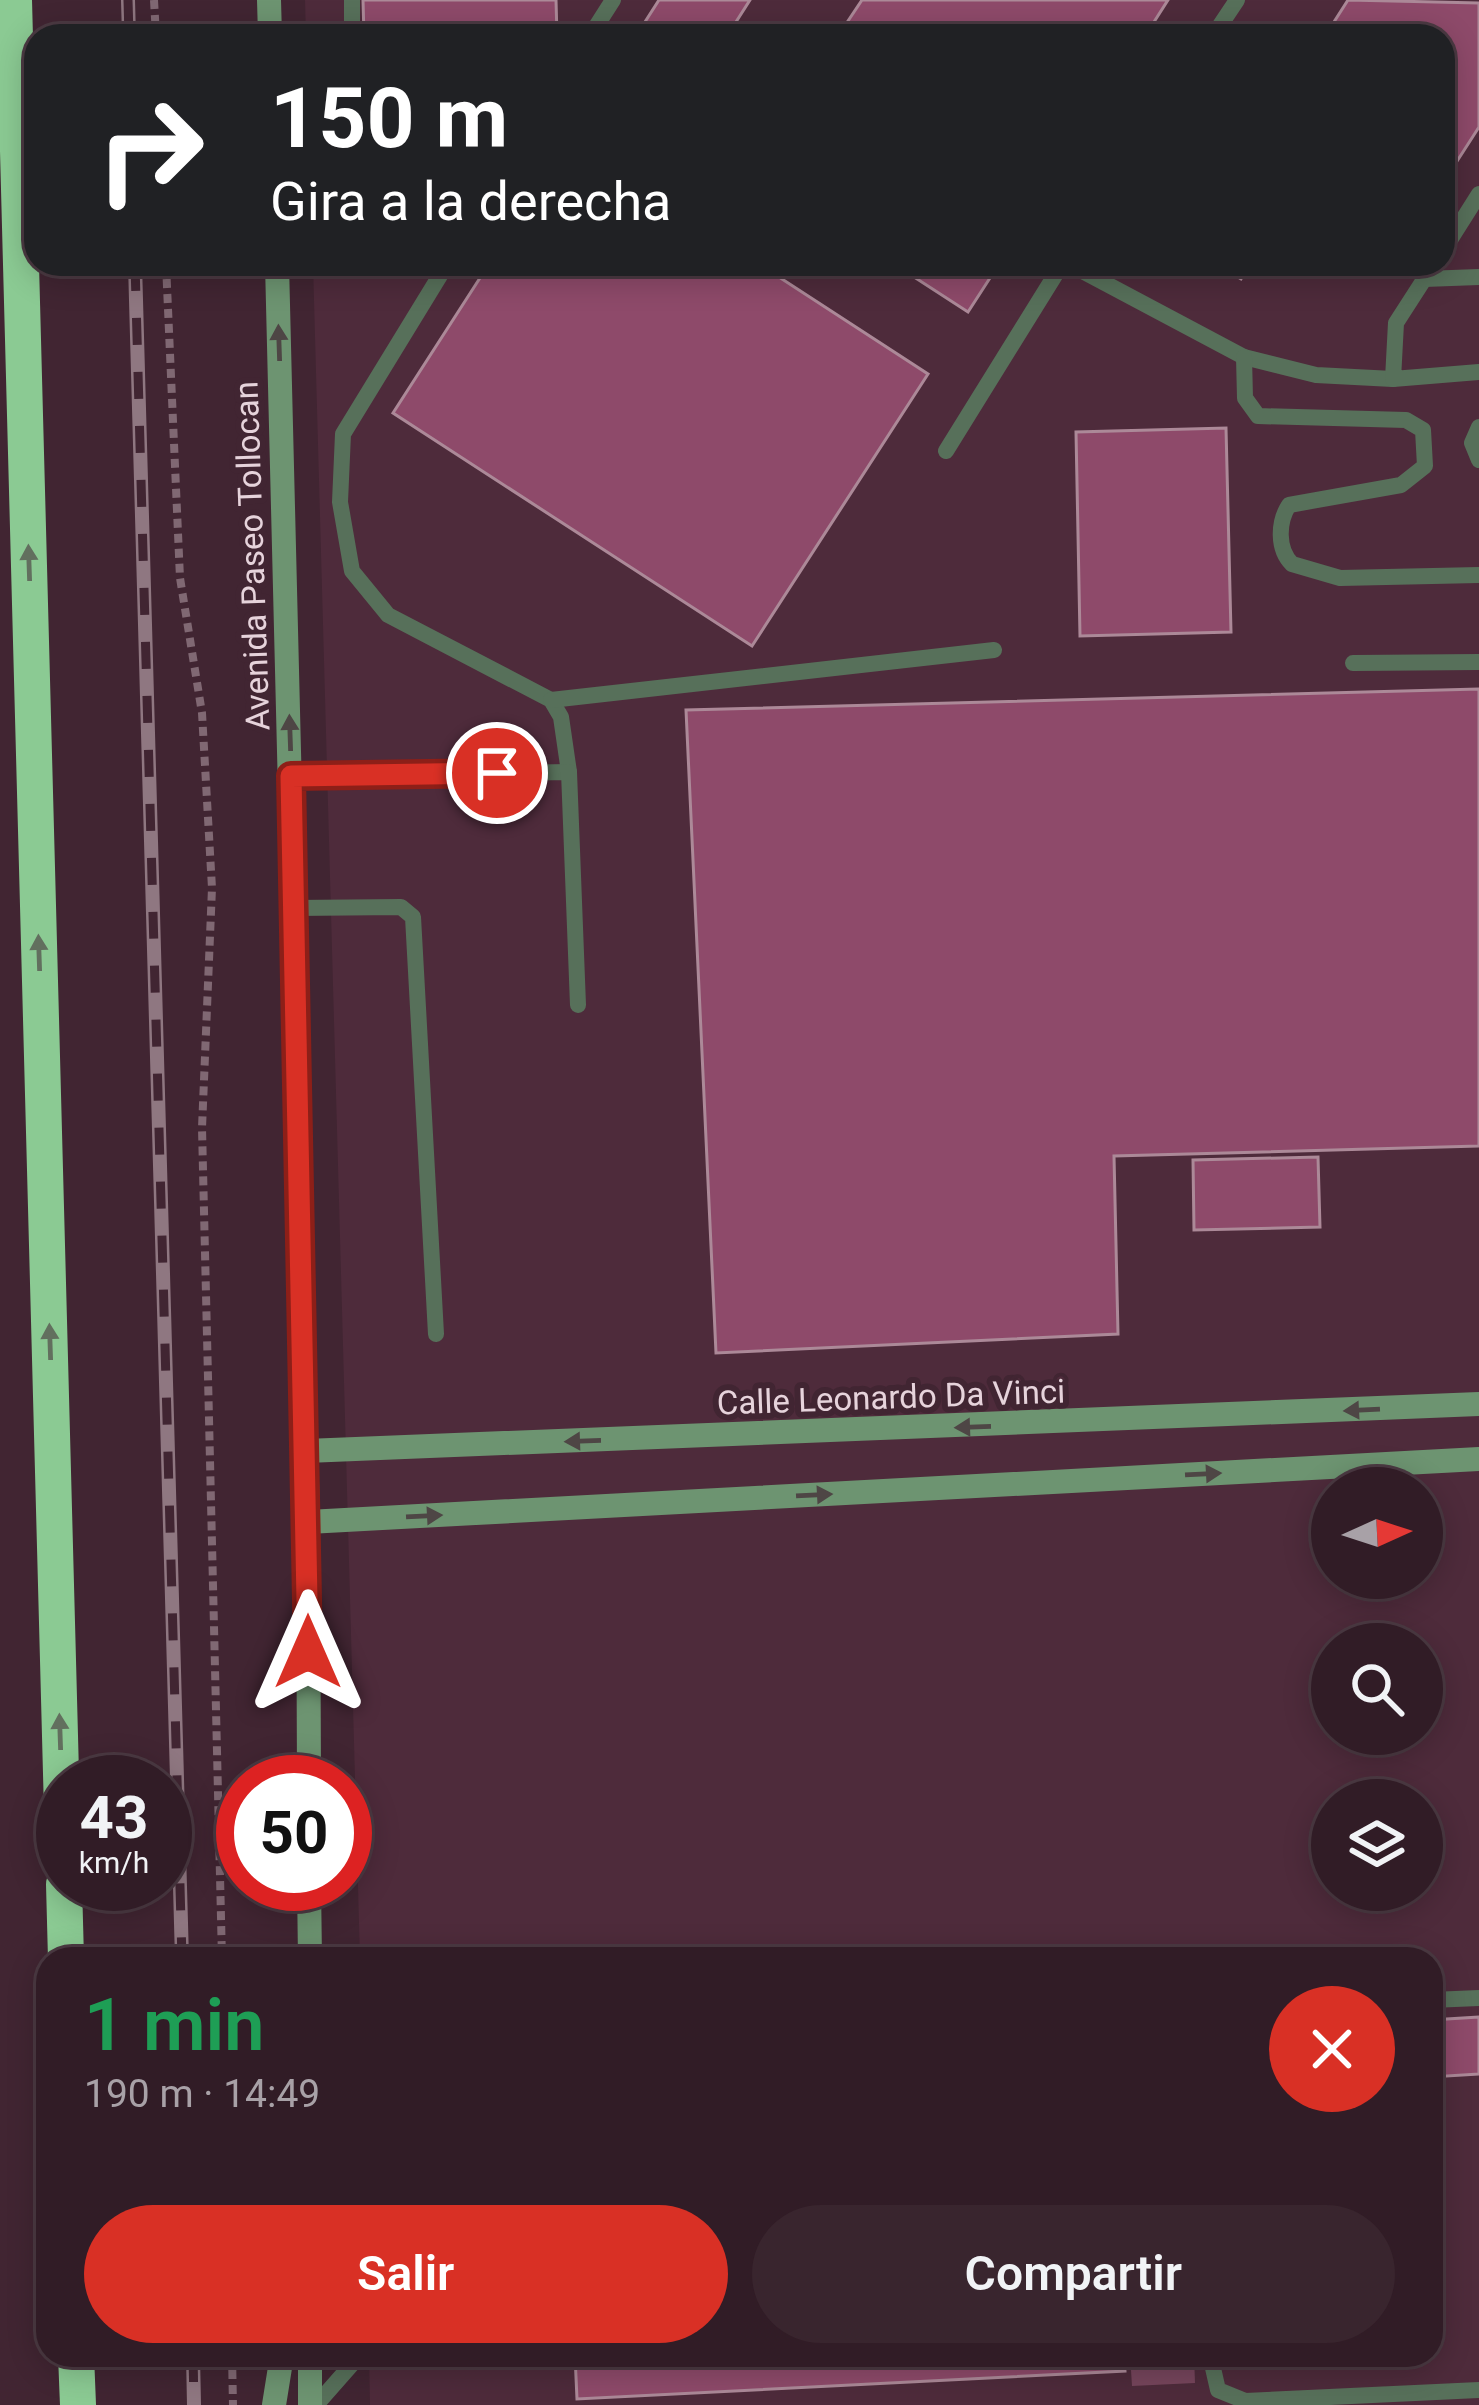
<!DOCTYPE html>
<html lang="es">
<head>
<meta charset="utf-8">
<style>
  :root { --surface:#311c26; --page:#39252e; --text:#f1f3f6; --muted:#a8a1a7; --line:#4c3a43; --accent:#d93025 }
  body { margin:0; font-family:Roboto,sans-serif; background:var(--page); color:var(--text); height:100vh; display:flex; flex-direction:column; font-size:45px; white-space:nowrap }
  * { box-sizing:border-box; margin:0 }
  p { font-size:39px; color:var(--muted) }
  .icon { flex:none; width:66px; height:66px; fill:none; stroke:currentColor; stroke-width:2; stroke-linecap:round; stroke-linejoin:round }
  .map { position:relative; flex:1; overflow:hidden }
  .drawer { position:absolute; left:36px; top:1947px; width:1407px; height:420px; display:flex; flex-direction:column; background:var(--surface); border-radius:36px; box-shadow:0 6px 30px #0003,0 0 0 3px var(--line) }
  .drawer>* { flex:none }
  .banner { position:absolute; left:24px; top:24px; width:1431px; height:252px; border-radius:36px; box-shadow:0 6px 30px #0003,0 0 0 3px var(--line); background:#202124; color:#fff; overflow:hidden }
  .needle { width:78px; rotate:87deg }
  .buttons { position:absolute; left:1311px; top:1467px; display:grid; gap:24px }
  .buttons a { display:grid; place-items:center; width:132px; height:132px; border-radius:50%; background:var(--surface); box-shadow:0 6px 30px #0003,0 0 0 3px var(--line); font-size:60px }
  .speed { position:absolute; left:36px; top:1755px; display:flex; gap:24px; font-size:60px; font-weight:700; text-align:center }
  .speed>* { display:grid; place-content:center; width:156px; height:156px; border-radius:50%; background:var(--surface); box-shadow:0 6px 30px #0003,0 0 0 3px var(--line); line-height:1 }
  .speed small { font-size:30px; font-weight:400 }
  .speed .limit { border:18px solid #d22; background:#fff; color:#111 }
  .pin { position:absolute; display:grid; place-items:center; width:102px; height:102px; color:#fff; margin:-51px; border:6px solid #fff; border-radius:50%; box-shadow:0 3px 12px #0007 }
  .me { position:absolute; width:132px; margin:-66px; rotate:0deg; stroke-linejoin:round; filter:drop-shadow(0 0 9px #0008) }
  .turn { display:flex; align-items:center; gap:42px; height:252px; padding:0 48px; font-size:54px }
  .turn .icon { width:156px; height:156px; stroke-width:2.5 }
  .turn b { display:block; font-size:84px; line-height:102px }
  .round { display:grid; place-items:center; flex:none; width:126px; height:126px; border-radius:63px; background:var(--page) }
  .head { display:flex; align-items:center; justify-content:space-between; height:204px; padding:0 48px }
  h1 { font-size:72px; font-weight:600; line-height:90px; color:#1e9e55 }
  .action { display:flex; gap:24px; margin-top:auto; padding:24px 48px }
  .action a { flex:1; height:138px; border-radius:72px; background:var(--accent); color:#fff; font-size:48px; font-weight:600; line-height:138px; text-align:center }
  .action a+a { background:var(--page); color:var(--text) }
  .map>svg:first-child { display:block }
</style>
</head>
<body>
<div class="map">
<svg width="1479" height="2405" viewBox="0 0 1479 2405">
  <rect width="100%" height="100%" fill="#412532"/>
  <!-- built -->
  <path fill="#4e2b3b" fill-rule="evenodd" d="M 305,0 L 1479,0 L 1479,2405 L 370,2405 L 369,2355 L 1431,2355 L 1431,1959 L 360,1959 L 313,264 L 1443,264 L 1443,36 L 306,36 ZM 1332,1488 L 1422,1488 L 1422,1578 L 1332,1578 ZM 1332,1644 L 1422,1644 L 1422,1734 L 1332,1734 ZM 1332,1800 L 1422,1800 L 1422,1890 L 1332,1890 Z"/>
  <!-- green -->
  <polygon fill="#76455c" points="1130,2355 1194,2355 1195,2383 1132,2386"/>
  <!-- building -->
  <g fill="#8e4a6a" stroke="#ac8998" stroke-width="3">
    <polygon points="363,0 556,0 557,36 364,36"/>
    <polygon points="659,0 750,0 727,36 636,36"/>
    <polygon points="862,0 1168,0 1145,36 838,36"/>
    <polygon points="1348,0 1479,3 1479,127 1443,183 1443,36 1325,36"/>
    <polygon points="489,264 759,264 928,374 752,646 393,413"/>
    <polygon points="894,264 999,264 968,312"/>
    <polygon points="1217,264 1250,264 1241,279"/>
    <polygon points="1226,428 1231,632 1080,636 1076,432"/>
    <polygon points="1479,689 1479,1146 1114,1156 1118,1334 716,1353 686,710"/>
    <polygon points="1318,1157 1320,1227 1194,1230 1193,1160"/>
    <polygon points="1479,2017 1479,2074 1431,2077 1431,2020"/>
    <polygon points="575,2355 1124,2355 1125,2371 577,2399"/>
  </g>
  <g fill="none" stroke-linecap="round" stroke-linejoin="round">
    <!-- path -->
    <g stroke="#806873" stroke-width="8" stroke-dasharray="9 6" stroke-linecap="butt">
      <polyline points="154,0 156,36"/>
      <polyline points="166,264 180,578 202,713 212,888 202,1128 222,1959"/>
      <polyline points="232,2355 233,2405"/>
    </g>
    <!-- lane -->
    <g stroke="#57705a" stroke-width="16">
      <polyline points="352,0 352,36"/>
      <polyline points="590,36 613,0"/>
      <polyline points="1213,36 1237,0"/>
      <polyline points="1443,251 1479,194"/>
      <polyline points="447,264 343,434 340,502 352,571 388,615 551,700 561,717 569,772"/>
      <polyline points="1069,264 1244,357 1316,375 1393,379"/>
      <polyline points="1434,264 1396,323 1393,379 1479,372"/>
      <polyline points="1424,279 1479,277"/>
      <path d="M 1244,357 L 1245,398 L 1258,416 L 1406,420 L 1423,430 L 1425,466 L 1401,485 L 1289,505 C 1278,522 1277,549 1292,564 L 1340,578 L 1479,575"/>
      <polyline points="1479,427 1472,443 1479,460"/>
      <polyline points="946,451 1062,264"/>
      <polyline points="1353,663 1479,662"/>
      <polyline points="551,700 994,650"/>
      <polyline points="291,776 569,772 578,1005"/>
      <polyline points="294,908 401,907 413,917 436,1334"/>
      <polyline points="1431,2000 1479,1998"/>
      <polyline points="1210,2355 1218,2390 1245,2401 1479,2390"/>
      <polyline points="316,2405 360,2355"/>
    </g>
    <!-- secondary -->
    <g stroke="#6d9471" stroke-width="24">
      <polyline points="269,0 270,36"/>
      <polyline points="277,264 308,1522 309,1782"/>
      <polyline points="306,1451 1479,1404"/>
      <polyline points="308,1522 1479,1459"/>
      <polyline points="309,1884 310,1959"/>
      <polyline points="274,2405 282,2355"/>
      <polyline points="310,2405 310,2355"/>
    </g>
    <!-- highway -->
    <g stroke="#8bca93" stroke-width="36">
      <polyline points="14,0 63,1849"/>
      <polyline points="64,1884 66,1959"/>
      <polyline points="76,2355 78,2405"/>
    </g>
    <!-- rail casing -->
    <g stroke="#8f7781" stroke-width="14">
      <g id="rail">
        <polyline points="128,0 129,36"/>
        <polyline points="135,264 182,1959"/>
        <polyline points="193,2355 194,2405"/>
      </g>
    </g>
    <!-- rail -->
    <use href="#rail" stroke="#412532" stroke-width="9" stroke-dasharray="27" stroke-linecap="butt"/>
  </g>
  <!-- one-way arrows -->
  <defs><path id="oneway-solid" d="M-6-.8H1V-3.2L6.5 0L1 3.2V.8H-6Z" transform="scale(3)"/></defs>
  <g fill="#4e4645">
    <use href="#oneway-solid" transform="translate(279 343) rotate(-92)"/>
    <use href="#oneway-solid" transform="translate(290 733) rotate(-92)"/>
    <use href="#oneway-solid" transform="translate(1362 1410) rotate(177)"/>
    <use href="#oneway-solid" transform="translate(973 1427) rotate(178)"/>
    <use href="#oneway-solid" transform="translate(583 1441) rotate(178)"/>
    <use href="#oneway-solid" transform="translate(1203 1474) rotate(-3)"/>
    <use href="#oneway-solid" transform="translate(814 1495) rotate(-3)"/>
    <use href="#oneway-solid" transform="translate(424 1516) rotate(-3)"/>
  </g>
  <g fill="#626f5e">
    <use href="#oneway-solid" transform="translate(29 563) rotate(-92)"/>
    <use href="#oneway-solid" transform="translate(39 953) rotate(-92)"/>
    <use href="#oneway-solid" transform="translate(50 1342) rotate(-92)"/>
    <use href="#oneway-solid" transform="translate(60 1732) rotate(-92)"/>
  </g>
  <g fill="none" stroke-linecap="round" stroke-linejoin="round">
    <!-- route casing -->
    <g stroke="#8d1f18" stroke-width="30">
      <polyline id="route" points="308,1652 291,776 497,773"/>
    </g>
    <!-- route -->
    <use href="#route" stroke="#d93025" stroke-width="21"/>
  </g>
  <g text-anchor="middle" dominant-baseline="central" stroke-width="12" stroke-linejoin="round" paint-order="stroke">
    <!-- street labels -->
    <g font-size="33" fill="#e6d3db" stroke="#412532">
      <text transform="translate(252 556) rotate(-92)">Avenida Paseo Tollocan</text>
      <text transform="translate(891 1397) rotate(-2)">Calle Leonardo Da Vinci</text>
    </g>
  </g>
</svg>
<div class="buttons">
<a><svg class="needle" viewBox="-14 -14 28 28"><path d="M0-13l5 13h-10z" fill="#e53935"/><path d="M0 13l5-13h-10z" fill="#a8a1a7"/></svg></a>
<a><svg class="icon" aria-label="search" viewBox="0 0 24 24"><circle cx="10" cy="10" r="6"/><path d="M15 15l6 6"/></svg></a>
<a><svg class="icon" aria-label="layers" viewBox="0 0 24 24"><path d="M12 4l9 5-9 5-9-5zM3 14l9 5 9-5"/></svg></a>
</div>
<div class="speed"><div>43<small>km/h</small></div><div class="limit">50</div></div>
<div class="pin" style="left:497px;top:773px;background:#d93025"><svg class="icon" aria-label="arrive" viewBox="0 0 24 24"><path d="M6 21V4h12l-3 4 3 4H6"/></svg></div>
<svg class="me" style="left:308px;top:1652px" viewBox="-20 -20 40 40"><path d="M0-17L14 15 0 8-14 15z" fill="#d93025" stroke="#fff" stroke-width="4"/></svg>
<div class="banner">
<div class="turn"><svg class="icon" aria-label="right" viewBox="0 0 24 24"><path d="M7 20v-9h11M14 6l5 5-5 5"/></svg><div><b>150 m</b>Gira a la derecha</div></div>
</div>
<section class="drawer">
<div class="head"><div><h1>1 min</h1><p>190 m · 14:49</p></div><a class="round" style="background:#d93025;color:#fff"><svg class="icon" aria-label="close" viewBox="0 0 24 24"><path d="M6 6l12 12M18 6L6 18"/></svg></a></div>
<div class="action"><a>Salir</a><a>Compartir</a></div>
</section>
</div>
</body>
</html>
